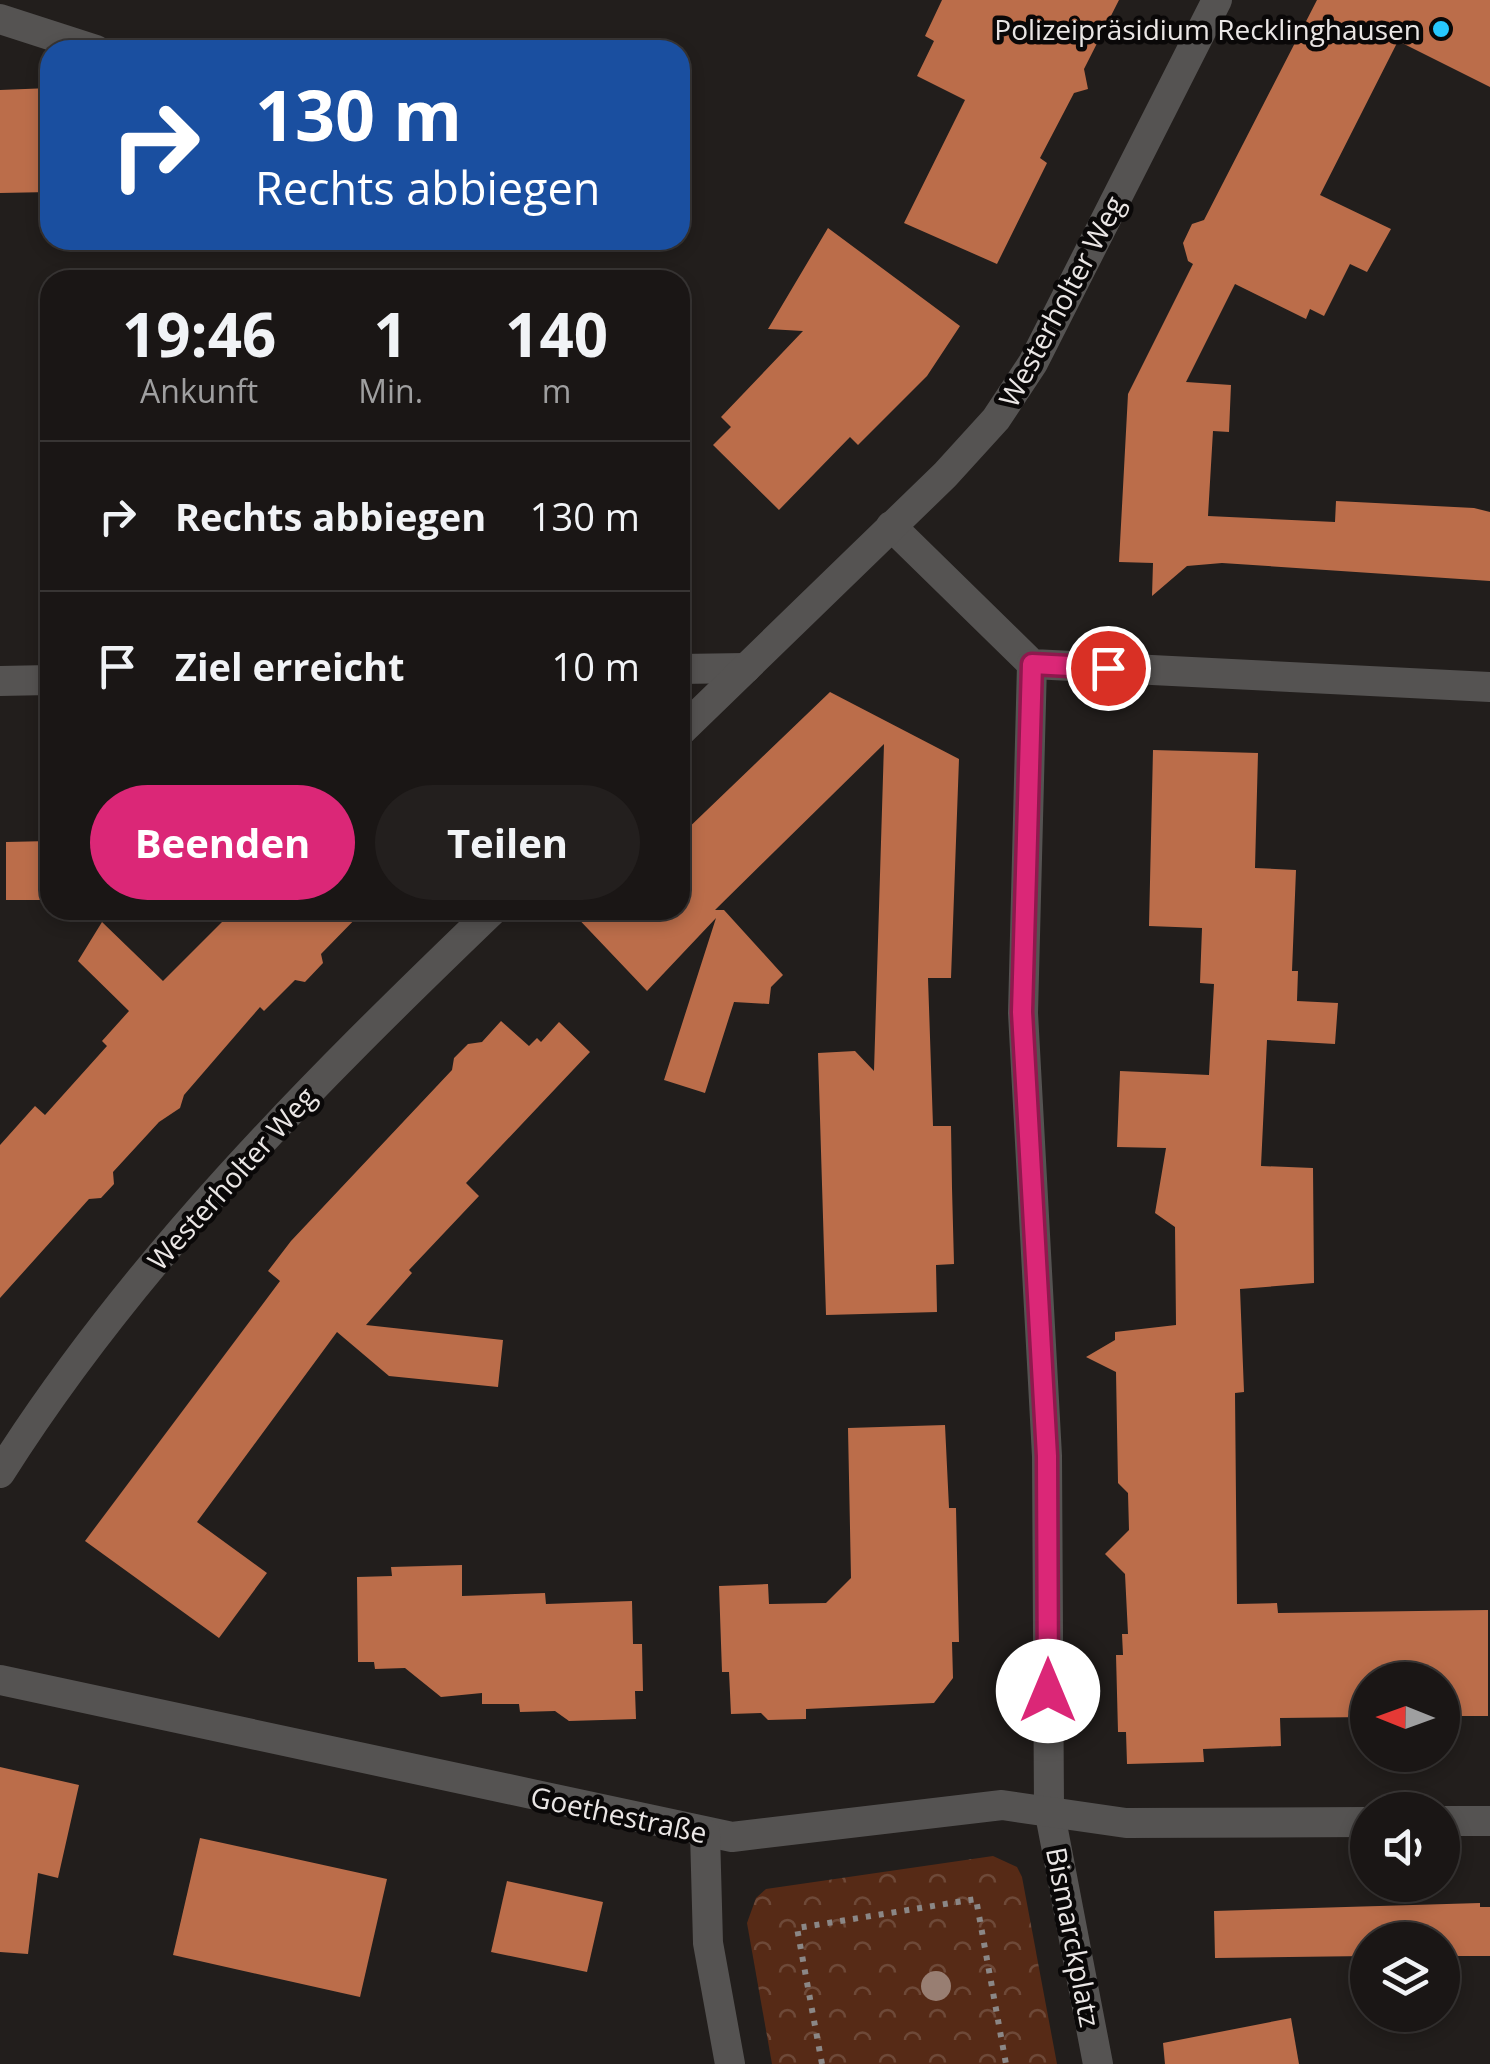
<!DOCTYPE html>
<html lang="de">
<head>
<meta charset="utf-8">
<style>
  :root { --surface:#1a1615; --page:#231f1e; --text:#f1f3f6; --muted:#9f9fa0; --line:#383534; --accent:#db2777 }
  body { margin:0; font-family:"Open Sans",sans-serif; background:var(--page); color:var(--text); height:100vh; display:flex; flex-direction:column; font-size:38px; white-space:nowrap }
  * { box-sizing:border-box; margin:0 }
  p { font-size:32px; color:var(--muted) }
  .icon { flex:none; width:55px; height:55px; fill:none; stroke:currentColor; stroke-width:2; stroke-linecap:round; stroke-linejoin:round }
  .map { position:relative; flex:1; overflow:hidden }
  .panel { position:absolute; left:40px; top:270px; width:650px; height:650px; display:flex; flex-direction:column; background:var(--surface); border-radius:30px; box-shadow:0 5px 15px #0003,0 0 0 2px var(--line) }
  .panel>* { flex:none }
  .banner { position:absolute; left:40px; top:40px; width:650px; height:210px; border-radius:30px; box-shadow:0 5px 15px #0003,0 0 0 2px var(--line); background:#1a4fa0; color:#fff; overflow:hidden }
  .needle { width:65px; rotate:271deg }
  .fabs { position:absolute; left:1350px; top:1662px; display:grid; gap:20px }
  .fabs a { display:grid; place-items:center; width:110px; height:110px; border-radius:50%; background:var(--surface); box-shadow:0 5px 15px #0003,0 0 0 2px var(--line); font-size:50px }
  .pin { position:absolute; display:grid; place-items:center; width:85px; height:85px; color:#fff; margin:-42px; border:5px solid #fff; border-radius:50%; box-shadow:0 2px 10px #0007 }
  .me { position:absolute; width:110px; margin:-55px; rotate:0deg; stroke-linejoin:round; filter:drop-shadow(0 0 8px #0008) }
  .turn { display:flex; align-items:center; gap:35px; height:210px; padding:0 50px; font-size:45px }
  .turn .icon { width:130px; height:130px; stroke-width:2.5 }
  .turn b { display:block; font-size:70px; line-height:85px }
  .eta { display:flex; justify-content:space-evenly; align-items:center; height:170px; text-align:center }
  .eta b { font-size:60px; font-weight:700; line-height:70px }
  .action { display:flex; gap:20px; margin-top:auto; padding:20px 50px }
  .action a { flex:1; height:115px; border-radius:60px; background:var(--accent); color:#fff; font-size:40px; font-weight:700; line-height:115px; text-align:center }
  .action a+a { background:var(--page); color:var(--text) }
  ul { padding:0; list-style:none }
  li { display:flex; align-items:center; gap:30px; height:150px; padding:0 50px; border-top:2px solid var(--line) }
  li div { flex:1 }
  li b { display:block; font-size:38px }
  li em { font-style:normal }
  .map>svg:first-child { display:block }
</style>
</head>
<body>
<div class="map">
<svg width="1490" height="2064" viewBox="0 0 1490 2064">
  <defs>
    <pattern id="park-crowns" width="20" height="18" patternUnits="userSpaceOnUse" patternTransform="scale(2.5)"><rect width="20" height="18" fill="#562a16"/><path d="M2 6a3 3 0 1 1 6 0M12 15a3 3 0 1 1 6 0" fill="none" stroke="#6e4938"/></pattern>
  </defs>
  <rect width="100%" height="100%" fill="#221e1c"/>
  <!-- park -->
  <polygon fill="url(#park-crowns)" points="993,1856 1017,1867 1022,1877 1057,2064 772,2064 747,1923 756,1898 766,1889"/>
  <!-- building -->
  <g fill="#bb6d4a">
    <polygon points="942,0 1119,0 1084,69 1088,89 1074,93 1040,158 1047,163 997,264 904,223 965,100 917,76 934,41 925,36"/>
    <polygon points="1317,0 1490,0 1490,87 1398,41 1320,195 1391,229 1367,272 1350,264 1324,316 1310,309 1306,319 1235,284 1186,382 1231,385 1229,432 1213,431 1208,516 1335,522 1336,501 1474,508 1490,512 1490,581 1222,563 1187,566 1152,596 1153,563 1119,562 1128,394 1193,264 1188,261 1183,243 1192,224 1204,220"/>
    <polygon points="50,88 50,192 0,193 0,90"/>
    <polygon points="828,228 960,326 927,376 858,445 850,437 779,510 713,445 731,427 721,417 803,331 768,329"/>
    <polygon points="830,692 959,759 951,978 928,978 933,1126 951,1126 952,1188 954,1264 936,1265 937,1312 826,1315 818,1053 855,1051 874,1071 884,744 715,910 724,910 783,975 771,987 769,1004 734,1002 705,1093 664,1080 716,918 647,991 570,910 680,910 680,836"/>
    <polygon points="1153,750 1258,753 1255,868 1296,870 1292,971 1298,971 1297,1001 1338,1003 1335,1044 1267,1040 1261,1166 1313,1168 1314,1283 1240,1289 1244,1392 1235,1393 1237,1604 1277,1603 1278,1613 1488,1610 1488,1716 1442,1716 1442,1680 1368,1680 1368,1717 1280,1718 1281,1746 1203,1749 1204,1762 1127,1764 1126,1732 1118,1732 1116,1655 1123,1655 1122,1634 1128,1634 1125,1574 1105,1554 1129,1530 1128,1493 1118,1483 1116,1372 1086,1357 1115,1340 1115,1332 1176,1325 1175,1227 1155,1213 1166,1148 1117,1147 1120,1071 1209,1075 1214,984 1200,983 1202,928 1149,926"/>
    <polygon points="50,841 50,900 6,900 6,842"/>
    <polygon points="234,910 364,910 321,954 323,963 305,982 295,980 264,1011 260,1007 184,1095 180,1108 159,1122 113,1172 114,1184 101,1198 89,1199 0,1298 0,1145 35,1106 45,1115 107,1046 102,1041 129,1011 78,961 102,922 163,981"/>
    <polygon points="501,1021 529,1046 537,1038 541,1042 559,1022 590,1052 466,1183 479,1196 409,1270 412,1273 366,1325 503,1340 498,1387 389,1376 337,1332 197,1522 267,1573 219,1638 85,1541 280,1281 268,1271 291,1241 452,1070 454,1058 468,1044 482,1042"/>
    <polygon points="945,1425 949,1508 956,1508 959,1642 952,1642 953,1678 934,1703 806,1709 806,1719 768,1720 761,1713 731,1714 729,1672 722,1672 719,1586 768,1584 769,1604 826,1603 851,1578 848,1428"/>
    <polygon points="462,1565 462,1596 545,1593 546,1604 632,1601 633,1644 642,1644 643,1691 635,1691 636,1719 569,1721 555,1711 520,1712 519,1704 482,1704 482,1693 441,1697 405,1668 375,1669 374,1662 358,1662 357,1577 392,1576 391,1567"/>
    <polygon points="0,1767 79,1785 58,1878 38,1873 28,1954 0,1952"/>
    <polygon points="200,1838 387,1879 360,1997 173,1955"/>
    <polygon points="507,1881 603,1902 587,1972 491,1952"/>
    <polygon points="1480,1903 1480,1907 1490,1907 1490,1956 1442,1956 1442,1940 1368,1940 1368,1956 1215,1958 1214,1911"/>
    <polygon points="1291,2018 1299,2064 1165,2064 1163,2043"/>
  </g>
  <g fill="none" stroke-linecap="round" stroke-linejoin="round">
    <!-- path -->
    <polyline stroke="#8b8786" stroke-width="6" stroke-dasharray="5 8" stroke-linecap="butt" points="822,2064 797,1928 976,1899 1006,2064"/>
    <!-- minor -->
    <g stroke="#555352" stroke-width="30">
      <polyline points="0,19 96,50"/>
      <polyline points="891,526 1032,664 1490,687"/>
      <polyline points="1032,664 1023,1013 1047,1456 1049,1809 1098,2064"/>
      <polyline points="680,669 746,668"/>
      <polyline points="0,681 50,680"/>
      <polyline points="680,732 945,475 996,419 1033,363 1217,0"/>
      <path d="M 0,1473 C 134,1261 313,1083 493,910"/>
      <polyline points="0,1680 732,1837 1002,1805 1126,1823 1368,1822"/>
      <polyline points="1442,1821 1490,1821"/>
      <polyline points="705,1833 708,1943 730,2064"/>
    </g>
  </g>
  <!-- trees -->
  <circle fill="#987e72" cx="936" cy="1986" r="15"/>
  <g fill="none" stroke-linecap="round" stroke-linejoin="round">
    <!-- route casing -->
    <g stroke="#8e194d" stroke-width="25">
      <polyline id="route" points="1048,1691 1047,1456 1022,1012 1032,664 1108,668"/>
    </g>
    <!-- route -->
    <use href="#route" stroke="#db2777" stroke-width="18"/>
  </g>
  <!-- markers -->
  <circle fill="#27c8fe" stroke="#0a0808" stroke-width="4" cx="1441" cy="29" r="10"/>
  <g text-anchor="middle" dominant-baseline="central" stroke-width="9" stroke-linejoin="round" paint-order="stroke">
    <!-- poi labels -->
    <g font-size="28" fill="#eae6e5" stroke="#0a0808" text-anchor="end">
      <text x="1421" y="29">Polizeipräsidium Recklinghausen</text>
    </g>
    <!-- street labels -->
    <g font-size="28" fill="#eae6e5" stroke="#0a0808">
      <text transform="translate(1061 301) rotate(-62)">Westerholter Weg</text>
      <text transform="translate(231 1178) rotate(-48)">Westerholter Weg</text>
      <text transform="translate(619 1814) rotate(12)">Goethestraße</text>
      <text transform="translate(1074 1937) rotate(79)">Bismarckplatz</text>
    </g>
  </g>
</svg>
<div class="fabs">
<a><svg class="needle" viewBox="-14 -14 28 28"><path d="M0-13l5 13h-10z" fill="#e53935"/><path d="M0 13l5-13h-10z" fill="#9f9fa0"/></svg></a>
<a><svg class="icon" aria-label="sound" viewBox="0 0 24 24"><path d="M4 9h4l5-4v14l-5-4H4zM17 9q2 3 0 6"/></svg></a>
<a><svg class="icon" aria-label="layers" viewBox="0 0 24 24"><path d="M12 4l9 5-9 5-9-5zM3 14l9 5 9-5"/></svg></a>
</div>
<div class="pin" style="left:1108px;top:668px;background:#d93025"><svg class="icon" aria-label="arrive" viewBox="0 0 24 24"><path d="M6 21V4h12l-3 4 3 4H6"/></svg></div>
<svg class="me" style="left:1048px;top:1691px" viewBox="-20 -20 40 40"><circle r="19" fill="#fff"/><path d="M0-13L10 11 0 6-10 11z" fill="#db2777"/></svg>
<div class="banner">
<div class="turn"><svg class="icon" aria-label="right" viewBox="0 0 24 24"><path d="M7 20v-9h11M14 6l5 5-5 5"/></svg><div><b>130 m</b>Rechts abbiegen</div></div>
</div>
<section class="panel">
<div class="eta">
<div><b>19:46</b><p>Ankunft</p></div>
<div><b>1</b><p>Min.</p></div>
<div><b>140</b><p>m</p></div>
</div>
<ul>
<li><svg class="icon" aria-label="right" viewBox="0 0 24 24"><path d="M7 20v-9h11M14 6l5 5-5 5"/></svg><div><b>Rechts abbiegen</b></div><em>130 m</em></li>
<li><svg class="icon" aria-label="arrive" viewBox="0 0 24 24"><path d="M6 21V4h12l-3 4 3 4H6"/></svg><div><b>Ziel erreicht</b></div><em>10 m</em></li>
</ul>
<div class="action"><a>Beenden</a><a>Teilen</a></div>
</section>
</div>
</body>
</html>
